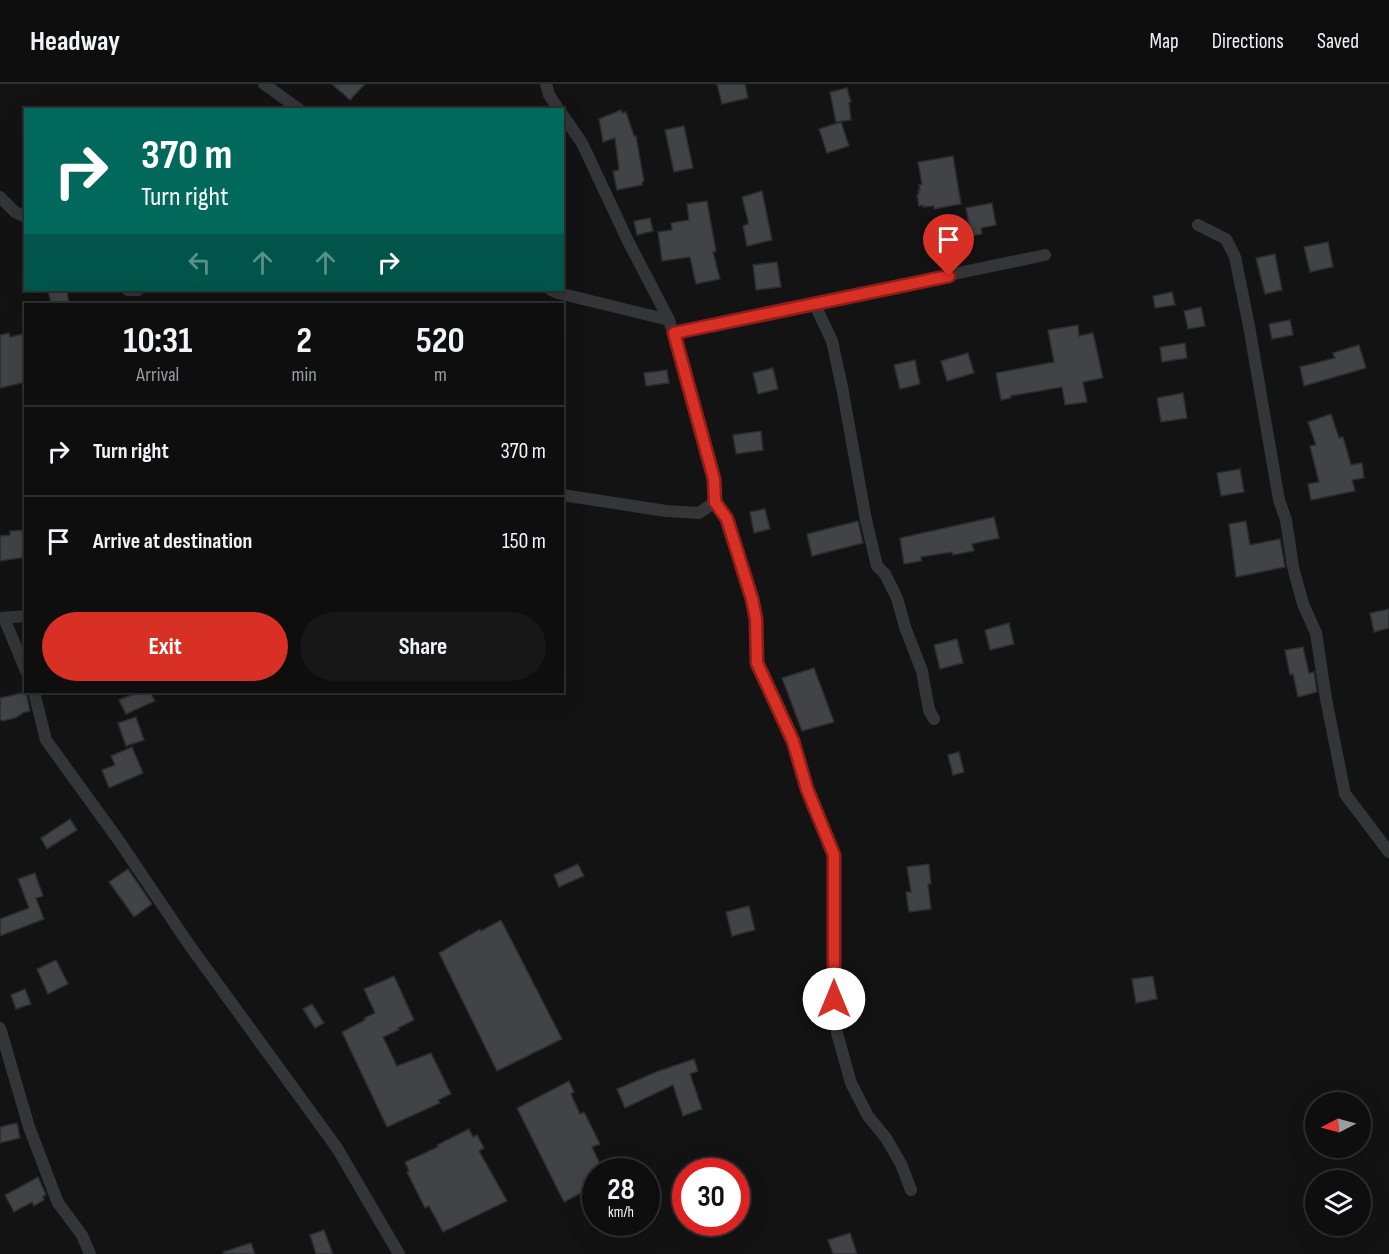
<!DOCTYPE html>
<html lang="en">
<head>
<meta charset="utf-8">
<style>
  :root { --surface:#0e0e0f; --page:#171718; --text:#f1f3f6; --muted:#9b9c9e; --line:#2e2e2f; --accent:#d93025 }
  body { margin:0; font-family:"Sofia Sans Condensed",sans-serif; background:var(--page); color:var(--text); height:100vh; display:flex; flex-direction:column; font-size:22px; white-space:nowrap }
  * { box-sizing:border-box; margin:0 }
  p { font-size:20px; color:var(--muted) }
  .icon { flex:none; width:33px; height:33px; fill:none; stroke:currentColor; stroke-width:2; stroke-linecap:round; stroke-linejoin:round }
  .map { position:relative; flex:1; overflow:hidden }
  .details { position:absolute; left:24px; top:219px; width:540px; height:390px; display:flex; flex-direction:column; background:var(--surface); border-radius:0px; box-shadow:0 6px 24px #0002,0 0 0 2px var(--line) }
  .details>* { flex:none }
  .hud { position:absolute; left:24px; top:24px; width:540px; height:183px; border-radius:0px; box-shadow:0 6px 24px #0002,0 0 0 2px var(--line); background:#00695c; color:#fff; overflow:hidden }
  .needle { width:39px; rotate:264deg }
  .buttons { position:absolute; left:1305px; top:1008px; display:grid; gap:12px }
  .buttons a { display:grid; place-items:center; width:66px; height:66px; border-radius:50%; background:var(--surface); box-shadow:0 6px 24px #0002,0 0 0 2px var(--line); font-size:30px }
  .speed { position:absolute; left:582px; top:1074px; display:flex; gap:12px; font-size:30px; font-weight:700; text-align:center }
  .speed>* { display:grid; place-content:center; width:78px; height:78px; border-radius:50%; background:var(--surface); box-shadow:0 6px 24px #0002,0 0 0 2px var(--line); line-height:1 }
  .speed small { font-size:15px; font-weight:400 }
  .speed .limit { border:9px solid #d22; background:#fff; color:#111 }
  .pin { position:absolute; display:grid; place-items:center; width:51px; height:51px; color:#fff; margin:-62px -26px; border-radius:50% 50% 50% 0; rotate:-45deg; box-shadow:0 0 6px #0007 }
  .pin .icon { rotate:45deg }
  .me { position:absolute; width:66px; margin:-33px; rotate:0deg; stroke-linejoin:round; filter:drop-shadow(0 0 4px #0008) }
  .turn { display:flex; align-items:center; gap:21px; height:126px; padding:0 18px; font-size:27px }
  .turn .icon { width:78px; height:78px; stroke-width:2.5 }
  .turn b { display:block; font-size:42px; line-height:51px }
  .lanes { display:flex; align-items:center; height:57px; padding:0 18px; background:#0003; justify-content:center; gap:30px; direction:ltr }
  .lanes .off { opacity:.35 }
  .eta { display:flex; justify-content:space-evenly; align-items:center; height:102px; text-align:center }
  .eta b { font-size:36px; font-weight:700; line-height:42px }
  .action { display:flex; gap:12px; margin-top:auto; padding:12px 18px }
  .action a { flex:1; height:69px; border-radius:36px; background:var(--accent); color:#fff; font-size:24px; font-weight:700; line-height:69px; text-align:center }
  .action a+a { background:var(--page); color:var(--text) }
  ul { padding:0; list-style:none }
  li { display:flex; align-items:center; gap:18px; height:90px; padding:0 18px; border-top:2px solid var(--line) }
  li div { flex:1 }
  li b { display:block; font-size:22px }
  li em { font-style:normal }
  header { display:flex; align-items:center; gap:36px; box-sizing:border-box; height:84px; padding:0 30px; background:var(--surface); border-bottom:2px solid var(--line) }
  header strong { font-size:28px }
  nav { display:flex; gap:33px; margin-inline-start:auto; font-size:21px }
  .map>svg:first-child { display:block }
</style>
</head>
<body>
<header>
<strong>Headway</strong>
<nav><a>Map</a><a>Directions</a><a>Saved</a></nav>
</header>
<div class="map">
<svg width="1389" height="1170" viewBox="0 0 1389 1170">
  <rect width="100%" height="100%" fill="#131314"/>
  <!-- building -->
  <g fill="#424347" stroke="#2d2d30" stroke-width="1.5">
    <polygon points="332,0 365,0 350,16"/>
    <polygon points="717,0 745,0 748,14 722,20"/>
    <polygon points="847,4 851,18 849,19 851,36 836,38 830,8"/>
    <polygon points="621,26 622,29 626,28 634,52 636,52 644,97 642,98 642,101 617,106 613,87 619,86 615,54 603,58 599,35"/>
    <polygon points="841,38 849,62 827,69 819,45"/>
    <polygon points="684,42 693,84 674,88 665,46"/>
    <polygon points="953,72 961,120 934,125 934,122 923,123 923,121 919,122 917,111 919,110 918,106 920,106 919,101 922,100 918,78"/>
    <polygon points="762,107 772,156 747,162 743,142 748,140 748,137 742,113"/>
    <polygon points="707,117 716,167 713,168 720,195 696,200 690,173 662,177 658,148 672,146 671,139 689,136 687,120"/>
    <polygon points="992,119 996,141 981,144 982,150 971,152 966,124"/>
    <polygon points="650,134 653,147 637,151 634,137"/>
    <polygon points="965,144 970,169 945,174 941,149"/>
    <polygon points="1328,158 1333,183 1310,188 1304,163"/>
    <polygon points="1275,170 1282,206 1265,210 1256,174"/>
    <polygon points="777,178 781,203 756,206 753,181"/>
    <polygon points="48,206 67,206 69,220 51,220"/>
    <polygon points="1172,208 1175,221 1155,224 1153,212"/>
    <polygon points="1201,223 1205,242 1188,245 1184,227"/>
    <polygon points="1290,236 1293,251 1272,255 1269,240"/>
    <polygon points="1078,241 1079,252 1093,249 1103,294 1083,298 1087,318 1065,321 1062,303 1010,312 1011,314 1001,316 996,289 1054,278 1048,246"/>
    <polygon points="9,249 10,253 22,250 26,266 26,298 0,304 0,251"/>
    <polygon points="1185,259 1187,274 1162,278 1160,263"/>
    <polygon points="1359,261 1366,284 1304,302 1300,283 1335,274 1333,269"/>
    <polygon points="968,269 974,289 947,297 941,277"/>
    <polygon points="915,276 920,300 900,305 894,281"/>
    <polygon points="773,284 778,305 758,310 753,289"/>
    <polygon points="667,286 669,299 646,302 644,289"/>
    <polygon points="1183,309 1187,334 1161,338 1157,314"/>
    <polygon points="1331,330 1339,354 1343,353 1351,381 1362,379 1364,394 1352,396 1355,407 1311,416 1308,400 1319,398 1310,362 1316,361 1308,338"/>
    <polygon points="761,347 763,366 736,370 733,351"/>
    <polygon points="1240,385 1244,408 1221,412 1217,389"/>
    <polygon points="765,425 770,445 754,449 750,428"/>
    <polygon points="994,433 999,454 972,460 974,467 953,471 952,468 921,473 921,477 904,480 900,454"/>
    <polygon points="858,437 863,459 812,472 807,450"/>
    <polygon points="1246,437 1250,461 1280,455 1285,483 1236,493 1229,440"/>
    <polygon points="26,446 26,473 0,477 0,452 10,451 10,447"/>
    <polygon points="1389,525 1389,544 1374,548 1370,529"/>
    <polygon points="1009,539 1014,560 990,566 985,546"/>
    <polygon points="957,555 963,579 940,585 934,561"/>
    <polygon points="1303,563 1309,589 1314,588 1317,608 1298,613 1293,590 1290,591 1285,566"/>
    <polygon points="814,584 834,638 802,647 782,594"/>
    <polygon points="26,608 30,627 22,629 22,630 15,634 2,637 0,635 0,614"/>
    <polygon points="139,608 150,608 155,617 126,630 119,616"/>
    <polygon points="136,633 144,656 126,662 118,639"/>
    <polygon points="132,663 143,689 109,704 102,686 115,681 111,672"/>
    <polygon points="959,668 964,688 953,691 948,671"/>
    <polygon points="70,735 77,746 47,765 41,754"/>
    <polygon points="578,780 584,792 559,803 554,791"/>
    <polygon points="929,780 931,800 928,800 931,825 909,828 906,808 911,808 907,783"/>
    <polygon points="128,785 152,820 134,833 109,798"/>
    <polygon points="35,789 43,812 36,814 44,835 0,852 0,835 29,824 18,795"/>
    <polygon points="749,822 755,846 732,852 726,828"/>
    <polygon points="501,836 562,955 497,987 439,869 480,845 481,847"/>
    <polygon points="56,876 68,900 48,910 37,885"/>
    <polygon points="394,892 414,936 398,944 399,946 383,953 397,982 431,969 451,1010 438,1016 440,1019 387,1043 342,948 365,936 364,934 375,929 364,905"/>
    <polygon points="1153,892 1157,915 1136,919 1132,895"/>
    <polygon points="25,905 31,920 16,925 11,911"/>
    <polygon points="312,920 324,939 315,944 303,925"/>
    <polygon points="694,975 698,987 690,990 702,1025 683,1032 673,1001 625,1024 617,1005 656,988"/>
    <polygon points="569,997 574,1008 571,1010 580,1030 584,1028 600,1060 592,1063 604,1088 596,1088 596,1104 586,1109 585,1107 564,1118 517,1024"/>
    <polygon points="17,1039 20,1054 0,1059 0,1043"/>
    <polygon points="469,1045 473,1053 477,1051 484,1064 479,1067 507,1117 443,1148 429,1122 425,1124 407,1088 409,1087 405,1078 438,1063 437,1061"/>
    <polygon points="38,1093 46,1111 43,1112 44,1116 34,1122 32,1118 14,1128 5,1111"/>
    <polygon points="324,1146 333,1170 316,1170 310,1151"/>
    <polygon points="850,1149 857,1170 833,1170 828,1156"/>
    <polygon points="251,1159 255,1170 224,1170 223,1168"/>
  </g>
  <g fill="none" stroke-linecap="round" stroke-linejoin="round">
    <!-- minor -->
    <g stroke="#343538" stroke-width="12">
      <polyline points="264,0 300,26"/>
      <polyline points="546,0 549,11 559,26"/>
      <polyline points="562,30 582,59 627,155 669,236"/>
      <polyline points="0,113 15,128 26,133"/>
      <polyline points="1198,141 1226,155 1235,173 1249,242 1279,416 1286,436 1293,483 1303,520 1316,549 1326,615 1345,710 1389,768"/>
      <polyline points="128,206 138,206"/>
      <polyline points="551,206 558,209 669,236 673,249 814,219"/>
      <polyline points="562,411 666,427 699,429 715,418 714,395 673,249"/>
      <polyline points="715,418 727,435 752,515 756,535 757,579 793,657 807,705 834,771 834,915 837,949 851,999 868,1032 886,1054 901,1080 911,1106"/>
      <polyline points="0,534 26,532"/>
      <polyline points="4,534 26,587"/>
      <polyline points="34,608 46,656 117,754 190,862 337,1064 399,1170"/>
      <polyline points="934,635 929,626 922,587 905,543 897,514 885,490 877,482 866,436 842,303 832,257 814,219 1045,171"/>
      <polyline points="0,944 29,1043 58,1119 82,1151 90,1170"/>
    </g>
  </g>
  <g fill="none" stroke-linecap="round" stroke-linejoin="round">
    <!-- route casing -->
    <g stroke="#8d1f18" stroke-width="15">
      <polyline id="route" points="834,915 834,771 807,705 793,657 757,579 756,535 752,515 727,435 715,418 714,395 674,249 949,192"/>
    </g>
    <!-- route -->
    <use href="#route" stroke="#d93025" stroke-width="10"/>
  </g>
</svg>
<div class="buttons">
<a><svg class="needle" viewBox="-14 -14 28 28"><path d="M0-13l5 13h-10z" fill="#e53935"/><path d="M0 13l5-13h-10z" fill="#9b9c9e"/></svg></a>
<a><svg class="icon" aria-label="layers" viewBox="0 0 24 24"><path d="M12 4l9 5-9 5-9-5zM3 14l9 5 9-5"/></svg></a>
</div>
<div class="speed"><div>28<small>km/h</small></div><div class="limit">30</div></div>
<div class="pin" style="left:949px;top:192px;background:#d93025"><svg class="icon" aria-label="arrive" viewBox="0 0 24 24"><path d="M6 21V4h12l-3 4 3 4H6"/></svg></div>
<svg class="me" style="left:834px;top:915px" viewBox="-20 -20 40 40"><circle r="19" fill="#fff"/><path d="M0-13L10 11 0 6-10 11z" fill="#d93025"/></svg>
<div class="hud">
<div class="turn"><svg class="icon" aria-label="right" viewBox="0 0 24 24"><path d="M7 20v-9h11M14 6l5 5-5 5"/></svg><div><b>370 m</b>Turn right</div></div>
<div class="lanes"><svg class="icon off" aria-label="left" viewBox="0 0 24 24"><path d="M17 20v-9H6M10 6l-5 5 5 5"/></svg><svg class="icon off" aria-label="ahead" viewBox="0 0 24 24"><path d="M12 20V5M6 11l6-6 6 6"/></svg><svg class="icon off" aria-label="ahead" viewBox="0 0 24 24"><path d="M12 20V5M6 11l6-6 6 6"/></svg><svg class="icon" aria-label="right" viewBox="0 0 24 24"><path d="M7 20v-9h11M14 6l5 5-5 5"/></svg></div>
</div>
<section class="details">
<div class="eta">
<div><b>10:31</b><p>Arrival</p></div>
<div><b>2</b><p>min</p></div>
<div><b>520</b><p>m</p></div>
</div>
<ul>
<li><svg class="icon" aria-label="right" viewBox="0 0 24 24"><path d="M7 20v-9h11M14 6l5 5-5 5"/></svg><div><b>Turn right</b></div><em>370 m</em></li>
<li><svg class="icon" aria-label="arrive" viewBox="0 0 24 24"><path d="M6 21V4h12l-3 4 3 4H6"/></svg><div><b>Arrive at destination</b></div><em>150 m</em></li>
</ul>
<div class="action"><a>Exit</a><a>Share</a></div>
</section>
</div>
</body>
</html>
